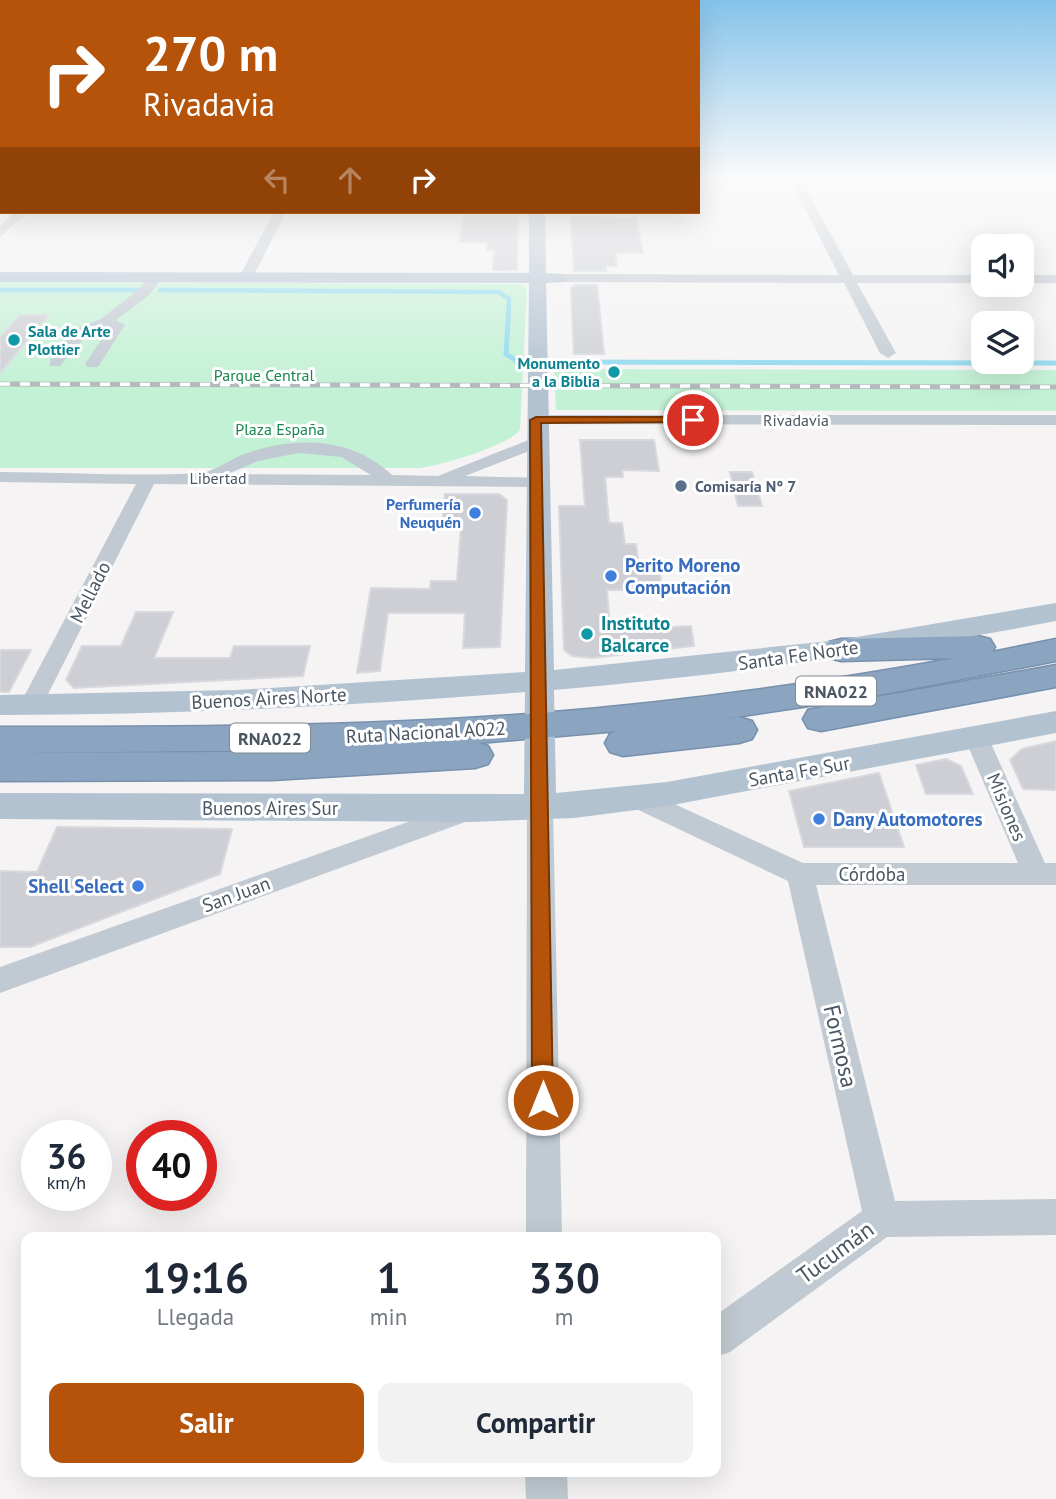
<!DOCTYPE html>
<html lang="es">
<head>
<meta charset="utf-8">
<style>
  :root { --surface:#fff; --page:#f2f2f3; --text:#1f2937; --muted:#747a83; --accent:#b45309 }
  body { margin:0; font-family:"PT Sans",sans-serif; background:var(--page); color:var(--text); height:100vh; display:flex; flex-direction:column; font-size:26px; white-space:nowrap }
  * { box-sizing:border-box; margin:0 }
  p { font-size:23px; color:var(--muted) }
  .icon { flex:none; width:38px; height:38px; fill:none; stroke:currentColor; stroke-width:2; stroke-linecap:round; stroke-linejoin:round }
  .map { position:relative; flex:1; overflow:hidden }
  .sheet { position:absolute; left:21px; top:1232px; width:700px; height:245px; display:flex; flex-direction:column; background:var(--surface); border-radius:14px; box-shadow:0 7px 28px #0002 }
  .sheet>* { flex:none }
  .guide { position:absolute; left:0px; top:0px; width:700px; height:214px; box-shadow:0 7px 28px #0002; background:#b45309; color:#fff; overflow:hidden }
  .buttons { position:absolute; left:971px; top:234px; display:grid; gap:14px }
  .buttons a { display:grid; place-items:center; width:63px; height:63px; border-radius:14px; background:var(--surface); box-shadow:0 7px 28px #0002; font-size:35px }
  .speed { position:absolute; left:21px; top:1120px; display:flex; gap:14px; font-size:35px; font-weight:700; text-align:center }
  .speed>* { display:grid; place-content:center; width:91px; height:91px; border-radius:50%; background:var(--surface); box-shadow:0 7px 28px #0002; line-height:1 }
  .speed small { font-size:18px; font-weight:400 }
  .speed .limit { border:10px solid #d22; background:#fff; color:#111 }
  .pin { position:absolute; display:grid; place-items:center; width:60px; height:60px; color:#fff; margin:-30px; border:4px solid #fff; border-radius:50%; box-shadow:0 2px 7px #0007 }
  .me { position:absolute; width:77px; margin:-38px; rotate:0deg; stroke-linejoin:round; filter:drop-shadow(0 0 5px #0008) }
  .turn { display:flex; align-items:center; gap:24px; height:147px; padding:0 28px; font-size:32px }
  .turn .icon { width:91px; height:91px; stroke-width:2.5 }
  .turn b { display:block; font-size:49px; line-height:60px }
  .lanes { display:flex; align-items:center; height:66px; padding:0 28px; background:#0003; justify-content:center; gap:35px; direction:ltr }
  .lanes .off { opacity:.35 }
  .eta { display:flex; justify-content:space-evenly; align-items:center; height:119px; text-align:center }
  .eta b { font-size:42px; font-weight:800; line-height:49px }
  .primary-button { display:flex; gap:14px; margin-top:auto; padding:14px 28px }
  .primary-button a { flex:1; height:80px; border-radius:14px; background:var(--accent); color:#fff; font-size:28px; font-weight:800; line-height:80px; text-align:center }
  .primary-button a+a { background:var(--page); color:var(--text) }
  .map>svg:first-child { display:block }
</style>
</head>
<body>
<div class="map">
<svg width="1056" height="1499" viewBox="0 0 1056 1499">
  <rect width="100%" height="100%" fill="#f5f3f3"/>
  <!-- green -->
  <g fill="#c3f1d5">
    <path d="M 0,282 L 522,284 L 527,288 L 520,430 C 508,446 440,466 419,468 L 0,468 Z"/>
    <polygon points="554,369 1056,370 1056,411 556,410"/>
  </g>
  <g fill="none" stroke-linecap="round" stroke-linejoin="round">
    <!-- stream-far1 -->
    <g stroke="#90daee" stroke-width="4.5">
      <polyline points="0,290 139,290"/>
      <polyline points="160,290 499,292 509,299 508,322"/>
    </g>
    <!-- stream -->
    <g stroke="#90daee" stroke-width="5">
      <polyline points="508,320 506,354 518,362"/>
      <polyline points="556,362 1056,363"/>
    </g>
  </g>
  <!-- building -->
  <g fill="#cdcfd5" stroke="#d7d9de" stroke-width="2">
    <polygon points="464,212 518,212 517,270 493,270 494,250 487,250 488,242 460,242"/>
    <polygon points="571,217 636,218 643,253 615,253 617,266 606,266 606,271 574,271"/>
    <polygon points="597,285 604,354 574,354 571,288 575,285"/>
    <polygon points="20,315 49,315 0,373 0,337"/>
    <polygon points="580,440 654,440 659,471 622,470 623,477 605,477 609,523 622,523 625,544 636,544 639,566 659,566 662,590 607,590 610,630 691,626 694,646 592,658 572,656 564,650 559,506 585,506"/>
    <polygon points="730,472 752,472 762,506 738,506"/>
    <polygon points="445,494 499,494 507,500 500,647 463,648 465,613 388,613 380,671 357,673 371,588 430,589 431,581 457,581 461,527 442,527"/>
    <polygon points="136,612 173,612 154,658 230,658 234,646 310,646 303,676 74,688 66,680 82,646 121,646"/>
    <polygon points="0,650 31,650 9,692 0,692"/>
    <polygon points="1056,741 1056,790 1023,789 1010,760 1022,749"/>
    <polygon points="946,759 961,766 973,794 926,794 916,765"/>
    <polygon points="879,773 904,847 804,847 789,791"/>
    <polygon points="57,827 232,829 220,874 30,947 0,947 0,871 37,872"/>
  </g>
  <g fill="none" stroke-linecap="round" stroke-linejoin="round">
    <!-- highway casing -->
    <g stroke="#7690ad" stroke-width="3">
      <g id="highway">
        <path d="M 978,636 L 990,639 L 995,647 L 992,652 L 1056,639 L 1056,661 L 863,698 L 722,719 L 739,717 L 752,721 L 757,730 L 752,739 L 739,743 L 623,756 L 610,752 L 605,743 L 610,734 L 618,731 L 479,743 L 488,746 L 493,755 L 488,764 L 475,768 L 272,780 L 0,781 L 0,753 L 272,752 L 317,750 L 0,753 L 0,727 C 180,727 361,727 541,713 C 680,702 818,683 956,658 L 841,661 L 829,658 L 824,650 L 829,642 L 841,639 Z"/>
        <polygon points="1056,665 1056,687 821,731 808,728 803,719 808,710 821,707"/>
      </g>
    </g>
    <!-- minor -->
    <g fill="#c1cad2" fill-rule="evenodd">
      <polygon points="789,177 1056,179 1056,185 804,185 853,275 984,275 984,283 857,283 896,353 888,358 880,353 844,283 558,282 551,278 558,274 839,275 793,185 698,185 698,179"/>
      <rect x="0" y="178" width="2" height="6"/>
      <polygon points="15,212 28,212 0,237 0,226"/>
      <polygon points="274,212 286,212 253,277 241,280 239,277"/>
      <polygon points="151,274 163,277 149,295 116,320 125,325 98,367 88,367 85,364 109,328 100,328 87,335 60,366 50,366 50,360 76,329 101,319 139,289"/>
      <rect x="1022" y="275" width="34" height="8"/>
      <polygon points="536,415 1056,415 1056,425 530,424 528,420"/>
      <path d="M 536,437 L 542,438 L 545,442 L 542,446 L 465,476 L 542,478 L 545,482 L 536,487 L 154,484 L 39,712 L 23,712 L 19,706 L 136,484 L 0,482 L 0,472 C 66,472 133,477 198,473 C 212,473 229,460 242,455 C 293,436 351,436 392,475 L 438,476 ZM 299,453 L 341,457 L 371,475 L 228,474 L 258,461 Z"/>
      <polygon points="977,730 986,733 989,739 1045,863 1056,863 1056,885 816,885 895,1201 1056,1199 1056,1235 887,1237 730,1352 716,1357 716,1315 862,1211 788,881 628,805 624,798 628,791 637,788 646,791 803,863 1018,863 965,739 968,733"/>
      <polygon points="540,797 549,800 553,807 562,1237 526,1237 527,807 531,800"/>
      <polygon points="467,801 476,804 480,811 476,818 0,993 0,967"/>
      <polygon points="525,1472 567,1472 568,1499 526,1499"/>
    </g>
    <!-- major -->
    <path fill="#b3c2d1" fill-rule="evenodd" d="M 529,212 L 545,212 L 546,273 L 564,274 L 567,278 L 564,282 L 546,283 L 554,670 L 839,640 L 1056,603 L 1056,621 C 890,653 723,675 554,690 L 556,793 L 667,782 L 1056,711 L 1056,733 L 667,806 L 574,818 L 471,822 L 0,819 L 0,793 L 524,794 L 525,692 C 350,706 175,715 0,715 L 0,695 L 237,690 L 525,672 L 529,283 L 0,282 L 0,272 L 529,273 Z"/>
    <!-- highway -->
    <use href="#highway" fill="#8ba5c1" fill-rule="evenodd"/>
    <!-- rail casing -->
    <g stroke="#b5b8bd" stroke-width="5">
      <polyline id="rail" points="0,384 1056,387"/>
    </g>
    <!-- rail -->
    <use href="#rail" stroke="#fff" stroke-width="3.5" stroke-dasharray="10" stroke-linecap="butt"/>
  </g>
  <!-- sky -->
  <linearGradient id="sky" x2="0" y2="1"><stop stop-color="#85c3ea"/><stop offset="0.46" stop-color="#fafafa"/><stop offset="1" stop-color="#fafafa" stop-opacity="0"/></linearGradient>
  <rect width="1056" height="387" fill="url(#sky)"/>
  <!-- route -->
  <polygon fill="#b45309" stroke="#753606" stroke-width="2" points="693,417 698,420 696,422 541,423 553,1100 550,1107 543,1110 535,1107 532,1100 530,420 536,417"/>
  <!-- markers -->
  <g fill="#0f9aa8" stroke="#fff" stroke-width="2.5">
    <circle cx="14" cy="340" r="7"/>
    <circle cx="614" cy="372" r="7"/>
    <circle cx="587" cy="634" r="7"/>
  </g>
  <circle fill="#5c6f8a" stroke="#fff" stroke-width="2.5" cx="681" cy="486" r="7"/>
  <g fill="#3f7fe0" stroke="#fff" stroke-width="2.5">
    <circle cx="475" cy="513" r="7"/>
    <circle cx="611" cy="576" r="7"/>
    <circle cx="819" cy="819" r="7"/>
    <circle cx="138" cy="886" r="7"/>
  </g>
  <g text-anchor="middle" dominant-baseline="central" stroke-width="6" stroke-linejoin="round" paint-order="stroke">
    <!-- far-culture labels -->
    <g font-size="16" font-weight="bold" fill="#0d838f" stroke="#fff" text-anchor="start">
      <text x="28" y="331">Sala de Arte<tspan x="28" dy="18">Plottier</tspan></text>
      <text x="600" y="363" text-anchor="end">Monumento<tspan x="600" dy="18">a la Biblia</tspan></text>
    </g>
    <!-- far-park labels -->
    <g font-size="16" fill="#17864f" stroke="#fff">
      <text x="264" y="375">Parque Central</text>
      <text x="280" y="429">Plaza España</text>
    </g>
    <!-- far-street labels -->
    <g font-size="16" fill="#4a5661" stroke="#fff">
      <text x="796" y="420">Rivadavia</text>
      <text x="218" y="478">Libertad</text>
    </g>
    <!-- far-service labels -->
    <g font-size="16" font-weight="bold" fill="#4e5e75" stroke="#fff" text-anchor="start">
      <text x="695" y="486">Comisaría N° 7</text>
    </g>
    <!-- far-shop labels -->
    <g font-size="16" font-weight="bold" fill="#366cbe" stroke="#fff" text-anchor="end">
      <text x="461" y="504">Perfumería<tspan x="461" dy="18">Neuquén</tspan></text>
    </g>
    <!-- shield labels -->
    <g fill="#fff" stroke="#808990" stroke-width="2">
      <rect x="796" y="676.5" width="80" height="29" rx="5"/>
      <rect x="230" y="723.5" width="80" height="29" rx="5"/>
    </g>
    <g font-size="18" font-weight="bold" fill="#4a5661">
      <text x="836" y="691">RNA022</text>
      <text x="270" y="738">RNA022</text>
    </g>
    <!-- shop labels -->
    <g font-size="19" font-weight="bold" fill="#366cbe" stroke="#fff" text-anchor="start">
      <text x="625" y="565">Perito Moreno<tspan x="625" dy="22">Computación</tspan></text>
      <text x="833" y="819">Dany Automotores</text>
      <text x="124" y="886" text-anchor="end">Shell Select</text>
    </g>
    <!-- street labels -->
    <g font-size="19" fill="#4a5661" stroke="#fff">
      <text transform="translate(90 592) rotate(-63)">Mellado</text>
      <text transform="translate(798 655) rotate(-8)">Santa Fe Norte</text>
      <text transform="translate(269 698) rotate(-3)">Buenos Aires Norte</text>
      <text transform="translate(426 732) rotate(-3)">Ruta Nacional A022</text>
      <text transform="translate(799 771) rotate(-10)">Santa Fe Sur</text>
      <text transform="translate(1007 807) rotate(67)">Misiones</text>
      <text x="270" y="808">Buenos Aires Sur</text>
      <text x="872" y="874">Córdoba</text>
      <text transform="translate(236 894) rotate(-20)">San Juan</text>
    </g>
    <!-- culture labels -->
    <g font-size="19" font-weight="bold" fill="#0d838f" stroke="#fff" text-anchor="start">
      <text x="601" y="623">Instituto<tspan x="601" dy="22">Balcarce</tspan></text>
    </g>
    <!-- near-street labels -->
    <g font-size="23" fill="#4a5661" stroke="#fff">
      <text transform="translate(841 1046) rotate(77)">Formosa</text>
      <text transform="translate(835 1252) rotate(-36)">Tucumán</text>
    </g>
  </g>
</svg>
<div class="buttons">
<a><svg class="icon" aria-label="sound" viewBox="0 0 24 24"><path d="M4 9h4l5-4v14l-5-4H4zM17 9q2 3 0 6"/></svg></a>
<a><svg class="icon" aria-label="layers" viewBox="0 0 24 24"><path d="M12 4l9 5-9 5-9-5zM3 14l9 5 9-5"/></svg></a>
</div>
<div class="speed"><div>36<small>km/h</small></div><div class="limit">40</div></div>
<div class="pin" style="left:693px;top:420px;background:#d93025"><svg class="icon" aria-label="arrive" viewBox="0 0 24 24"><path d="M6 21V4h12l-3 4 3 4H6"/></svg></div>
<svg class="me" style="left:543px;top:1100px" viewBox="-20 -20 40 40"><circle r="17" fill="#b45309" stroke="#fff" stroke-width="3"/><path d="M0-11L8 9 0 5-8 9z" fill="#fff"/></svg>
<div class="guide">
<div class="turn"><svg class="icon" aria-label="right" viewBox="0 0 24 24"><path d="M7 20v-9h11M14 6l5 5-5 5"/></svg><div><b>270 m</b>Rivadavia</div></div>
<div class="lanes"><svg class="icon off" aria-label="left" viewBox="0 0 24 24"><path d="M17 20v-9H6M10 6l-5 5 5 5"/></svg><svg class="icon off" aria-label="ahead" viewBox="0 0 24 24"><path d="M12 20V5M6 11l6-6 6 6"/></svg><svg class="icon" aria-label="right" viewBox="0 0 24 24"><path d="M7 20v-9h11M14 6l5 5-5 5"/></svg></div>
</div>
<section class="sheet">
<div class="eta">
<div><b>19:16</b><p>Llegada</p></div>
<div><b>1</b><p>min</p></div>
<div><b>330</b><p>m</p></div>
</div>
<div class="primary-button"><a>Salir</a><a>Compartir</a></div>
</section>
</div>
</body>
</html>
